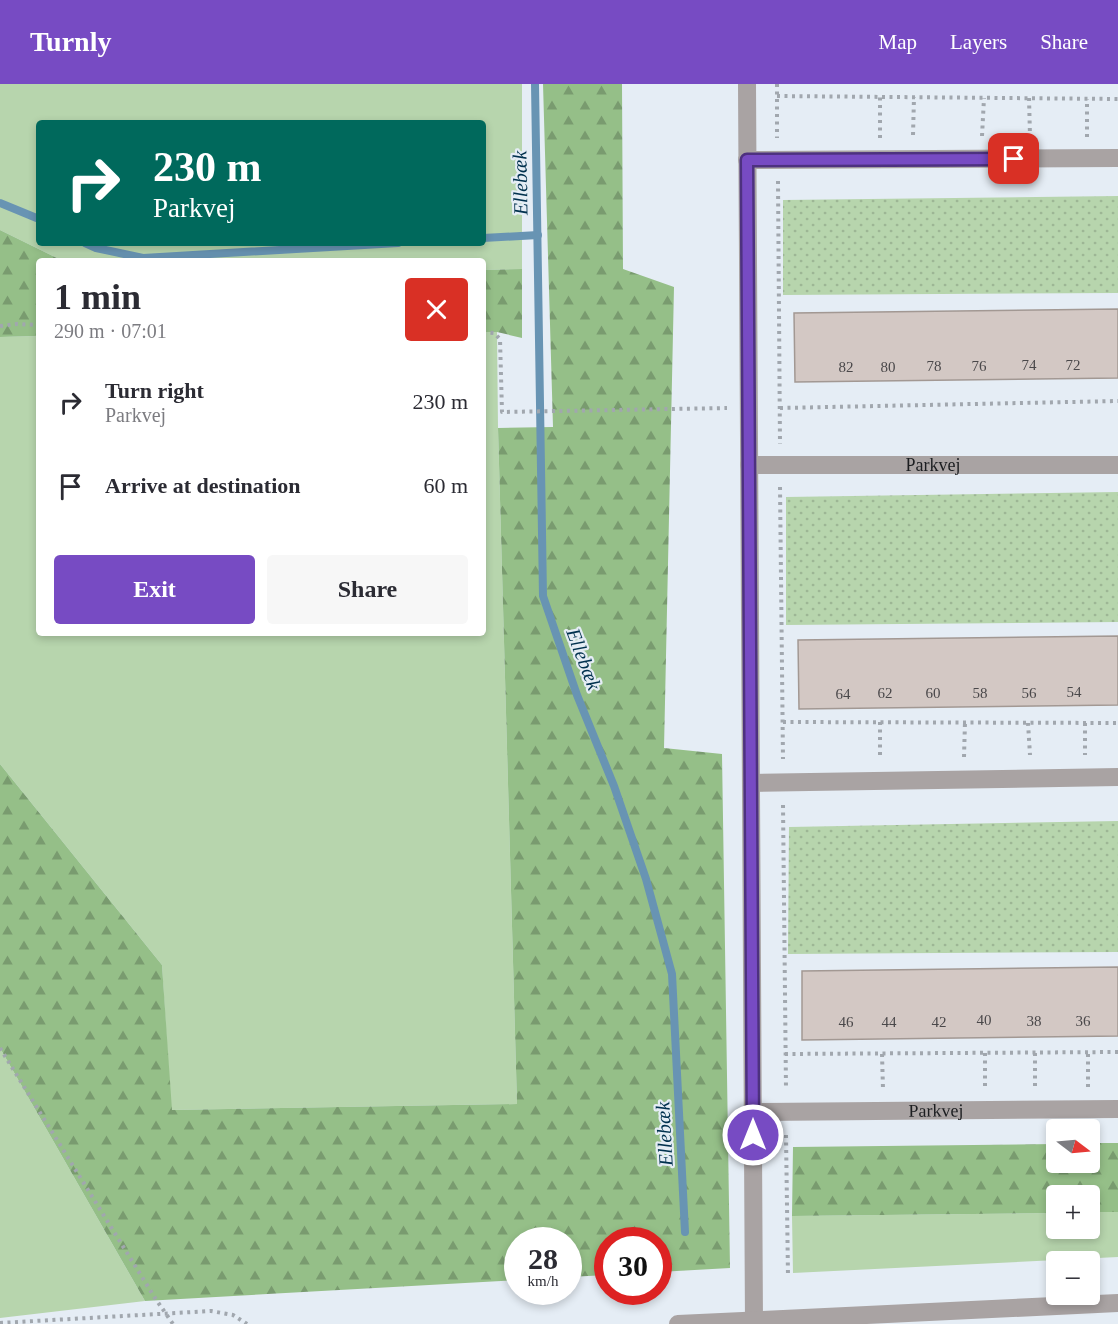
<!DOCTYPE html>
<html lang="en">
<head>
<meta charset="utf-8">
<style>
  :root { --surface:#fff; --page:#f7f7f7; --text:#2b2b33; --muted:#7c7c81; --accent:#774bc3 }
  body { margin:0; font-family:Georgia,serif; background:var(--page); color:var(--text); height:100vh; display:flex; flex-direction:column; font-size:22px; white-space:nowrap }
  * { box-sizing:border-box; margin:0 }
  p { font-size:20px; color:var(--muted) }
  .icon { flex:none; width:33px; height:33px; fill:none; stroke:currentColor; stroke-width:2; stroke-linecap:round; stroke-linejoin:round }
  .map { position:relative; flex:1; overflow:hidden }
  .sheet { position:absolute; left:36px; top:174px; width:450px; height:378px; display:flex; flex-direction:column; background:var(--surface); border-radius:6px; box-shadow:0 3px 9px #0003 }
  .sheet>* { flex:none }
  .banner { position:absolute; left:36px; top:36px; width:450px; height:126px; border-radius:6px; box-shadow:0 3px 9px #0003; background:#00695c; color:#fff; overflow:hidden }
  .needle { width:39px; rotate:106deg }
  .buttons { position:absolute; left:1046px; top:1035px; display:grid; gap:12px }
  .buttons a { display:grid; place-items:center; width:54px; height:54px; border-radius:6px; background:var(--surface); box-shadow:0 3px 9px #0003; font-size:30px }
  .speed { position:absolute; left:504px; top:1143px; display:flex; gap:12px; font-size:30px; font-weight:700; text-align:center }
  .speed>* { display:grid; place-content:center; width:78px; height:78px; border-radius:50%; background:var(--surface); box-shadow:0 3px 9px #0003; line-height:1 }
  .speed small { font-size:15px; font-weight:400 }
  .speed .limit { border:9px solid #d22; background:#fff; color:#111 }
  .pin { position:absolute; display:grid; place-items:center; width:51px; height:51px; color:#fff; margin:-26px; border-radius:12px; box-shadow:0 3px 9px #0006 }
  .me { position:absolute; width:66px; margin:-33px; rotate:0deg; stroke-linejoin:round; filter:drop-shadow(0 0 4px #0008) }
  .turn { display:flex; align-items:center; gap:21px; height:126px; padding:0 18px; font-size:27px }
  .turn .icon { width:78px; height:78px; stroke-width:2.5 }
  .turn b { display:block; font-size:42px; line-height:51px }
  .round { display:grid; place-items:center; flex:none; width:63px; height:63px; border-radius:6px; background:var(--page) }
  .head { display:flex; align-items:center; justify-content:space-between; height:102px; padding:0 18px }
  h1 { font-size:36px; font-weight:700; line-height:45px }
  .cta { display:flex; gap:12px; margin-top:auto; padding:12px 18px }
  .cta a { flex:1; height:69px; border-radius:6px; background:var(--accent); color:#fff; font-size:24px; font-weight:700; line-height:69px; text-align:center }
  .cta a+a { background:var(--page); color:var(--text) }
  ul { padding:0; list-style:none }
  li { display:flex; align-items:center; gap:18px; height:84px; padding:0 18px }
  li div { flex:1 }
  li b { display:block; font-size:22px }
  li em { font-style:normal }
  header { display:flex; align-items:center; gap:36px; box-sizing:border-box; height:84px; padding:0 30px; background:var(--accent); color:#fff }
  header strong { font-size:28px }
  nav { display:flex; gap:33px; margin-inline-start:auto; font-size:21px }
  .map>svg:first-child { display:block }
</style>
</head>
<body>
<header>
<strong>Turnly</strong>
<nav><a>Map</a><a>Layers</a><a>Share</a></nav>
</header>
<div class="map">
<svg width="1118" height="1240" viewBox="0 0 1118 1240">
  <defs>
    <pattern id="forest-firs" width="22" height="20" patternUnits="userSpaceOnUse" patternTransform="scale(1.5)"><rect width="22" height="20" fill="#95bf88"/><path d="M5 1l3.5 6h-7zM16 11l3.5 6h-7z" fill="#799b6f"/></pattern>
    <pattern id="park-dots" width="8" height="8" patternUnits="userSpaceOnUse" patternTransform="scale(1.5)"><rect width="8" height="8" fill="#b7d5ad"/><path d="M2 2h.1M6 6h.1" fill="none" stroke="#9db695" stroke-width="1.8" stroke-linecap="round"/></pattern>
  </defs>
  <rect width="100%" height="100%" fill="#e5edf5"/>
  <!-- grass -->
  <g fill="#b7d5ad" fill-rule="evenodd">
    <path d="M 0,0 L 522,0 L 522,185 L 483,186 L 483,177 L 63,177 L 0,146 ZM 39,39 L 483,39 L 483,159 L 39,159 Z"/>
    <polygon points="497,247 498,344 517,1020 171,1026 162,881 0,680 0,253 39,252 39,549 483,549 483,248"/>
    <polygon points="0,964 145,1217 0,1234"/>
    <polygon points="1089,1128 1118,1128 1118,1173 793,1189 792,1132 1056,1129 1056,1144 1089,1144"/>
  </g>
  <!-- forest -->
  <g fill="url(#forest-firs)">
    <polygon points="543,0 622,0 623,185 674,203 664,664 722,670 730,1184 659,1188 658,1156 608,1156 607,1191 569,1193 568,1156 518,1156 517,1196 145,1217 0,964 0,680 162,881 172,1026 517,1020 498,344 553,343"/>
    <polygon points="0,146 63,177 39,177 39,252 0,253"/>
    <polygon points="522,185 522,254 497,248 483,248 483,186"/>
    <polygon points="1089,1059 1118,1059 1118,1128 1089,1128 1089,1112 1056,1112 1056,1129 792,1132 793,1063 1056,1060 1056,1078 1089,1078"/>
  </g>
  <!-- park -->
  <g fill="url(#park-dots)">
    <polygon points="1118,112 1118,209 783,211 783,116"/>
    <polygon points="1118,408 1118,538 786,541 786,413"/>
    <polygon points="1118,737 1118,868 788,870 789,743"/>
  </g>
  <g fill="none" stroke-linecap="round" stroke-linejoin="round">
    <!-- stream -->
    <g stroke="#6894b3" stroke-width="8">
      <polyline points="535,0 543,512 577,611 614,702 646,795 672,890 685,1148"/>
      <polyline points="0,119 39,135"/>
      <polyline points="483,154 538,151"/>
      <polyline points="85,159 96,164 143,174 398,159"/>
    </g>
  </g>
  <!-- building -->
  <g fill="#d3c8c4" stroke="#a29893" stroke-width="1.5">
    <polygon points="1118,225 1118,294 795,298 794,229"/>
    <polygon points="1118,552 1118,621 799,625 798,556"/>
    <polygon points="1118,883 1118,952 802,956 802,887"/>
  </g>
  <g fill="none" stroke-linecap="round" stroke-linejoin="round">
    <!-- path -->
    <g stroke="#a1a7ae" stroke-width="4" stroke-dasharray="3 4.5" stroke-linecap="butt">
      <polyline points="777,0 777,54"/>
      <polyline points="777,12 1118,15"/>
      <polyline points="1029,14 1030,52"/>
      <polyline points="913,51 914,13"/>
      <polyline points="982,52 984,14"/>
      <polyline points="1087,53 1087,15"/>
      <polyline points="880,54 880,13"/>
      <polyline points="778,97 780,360"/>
      <polyline points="0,242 17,240 39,241"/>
      <polyline points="483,248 494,249 500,255 502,328 727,324"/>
      <polyline points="780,324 1118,317"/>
      <polyline points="780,403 783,675"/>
      <polyline points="783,638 1118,639"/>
      <polyline points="880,638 880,673"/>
      <polyline points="1028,639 1030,671"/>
      <polyline points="1085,639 1085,671"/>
      <polyline points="964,673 965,638"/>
      <polyline points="783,721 786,1005"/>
      <polyline points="0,964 155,1214 173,1240"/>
      <polyline points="985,969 985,1004"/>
      <polyline points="1035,969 1035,1004"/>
      <polyline points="785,970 1118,968"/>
      <polyline points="882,970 883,1005"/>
      <polyline points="1088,1003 1088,968"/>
      <polyline points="786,1051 788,1192"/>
      <polyline points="0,1239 211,1227 233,1231 247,1240"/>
    </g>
    <!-- minor -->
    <g stroke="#a9a3a3" stroke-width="18">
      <polyline points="747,0 754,1240"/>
      <polyline points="747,76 1118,74"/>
      <path id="s1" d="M 749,381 L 1118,381"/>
      <polyline points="751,699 1118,693"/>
      <path id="s2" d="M 753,1028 L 1118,1025"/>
    </g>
    <!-- tertiary -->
    <polyline stroke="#a9a3a3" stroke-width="18" points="678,1240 1118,1219"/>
  </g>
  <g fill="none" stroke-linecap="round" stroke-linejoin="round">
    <!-- route casing -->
    <g stroke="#4d317f" stroke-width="15">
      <polyline id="route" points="753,1051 747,76 1014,75"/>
    </g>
    <!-- route -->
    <use href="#route" stroke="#774bc3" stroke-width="10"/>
  </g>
  <g text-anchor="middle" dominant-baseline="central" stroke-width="4.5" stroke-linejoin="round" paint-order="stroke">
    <!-- number labels -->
    <g font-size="15" fill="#4a484a">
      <text x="1029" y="281">74</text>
      <text x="1073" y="281">72</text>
      <text x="934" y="282">78</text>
      <text x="979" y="282">76</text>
      <text x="846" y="283">82</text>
      <text x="888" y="283">80</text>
      <text x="1074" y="608">54</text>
      <text x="885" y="609">62</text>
      <text x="933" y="609">60</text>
      <text x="980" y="609">58</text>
      <text x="1029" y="609">56</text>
      <text x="843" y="610">64</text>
      <text x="984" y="936">40</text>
      <text x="1034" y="937">38</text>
      <text x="1083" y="937">36</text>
      <text x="846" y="938">46</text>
      <text x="889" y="938">44</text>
      <text x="939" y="938">42</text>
    </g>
    <!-- street labels -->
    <g font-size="18" fill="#1c1e21" stroke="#e5edf5">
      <text stroke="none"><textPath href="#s1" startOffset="184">Parkvej</textPath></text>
      <text stroke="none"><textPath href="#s2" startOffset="183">Parkvej</textPath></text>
    </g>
    <!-- water labels -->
    <g font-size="20" font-style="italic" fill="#00314e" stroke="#e5edf5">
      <text transform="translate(520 99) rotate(-91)">Ellebæk</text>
      <text transform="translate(584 575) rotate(69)">Ellebæk</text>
      <text transform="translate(664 1050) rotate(-93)">Ellebæk</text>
    </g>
  </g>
</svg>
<div class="buttons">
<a><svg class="needle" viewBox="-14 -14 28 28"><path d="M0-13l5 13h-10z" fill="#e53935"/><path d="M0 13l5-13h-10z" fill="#7c7c81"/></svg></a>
<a>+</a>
<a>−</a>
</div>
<div class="speed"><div>28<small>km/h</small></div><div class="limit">30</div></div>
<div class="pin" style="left:1014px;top:75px;background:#d93025"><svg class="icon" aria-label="arrive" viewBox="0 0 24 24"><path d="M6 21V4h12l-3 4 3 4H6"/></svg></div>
<svg class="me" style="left:753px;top:1051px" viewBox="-20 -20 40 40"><circle r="17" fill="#774bc3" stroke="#fff" stroke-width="3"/><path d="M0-11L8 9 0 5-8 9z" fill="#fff"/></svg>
<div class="banner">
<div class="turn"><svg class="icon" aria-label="right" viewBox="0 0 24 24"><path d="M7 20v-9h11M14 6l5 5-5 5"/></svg><div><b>230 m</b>Parkvej</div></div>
</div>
<section class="sheet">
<div class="head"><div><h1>1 min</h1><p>290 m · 07:01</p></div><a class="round" style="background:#d93025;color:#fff"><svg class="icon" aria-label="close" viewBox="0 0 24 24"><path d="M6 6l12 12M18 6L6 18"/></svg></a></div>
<ul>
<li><svg class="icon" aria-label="right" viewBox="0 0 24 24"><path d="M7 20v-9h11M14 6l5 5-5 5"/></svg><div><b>Turn right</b><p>Parkvej</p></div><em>230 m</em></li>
<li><svg class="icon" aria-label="arrive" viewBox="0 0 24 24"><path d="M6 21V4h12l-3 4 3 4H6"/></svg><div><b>Arrive at destination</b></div><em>60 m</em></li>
</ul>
<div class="cta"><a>Exit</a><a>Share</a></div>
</section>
</div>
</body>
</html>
